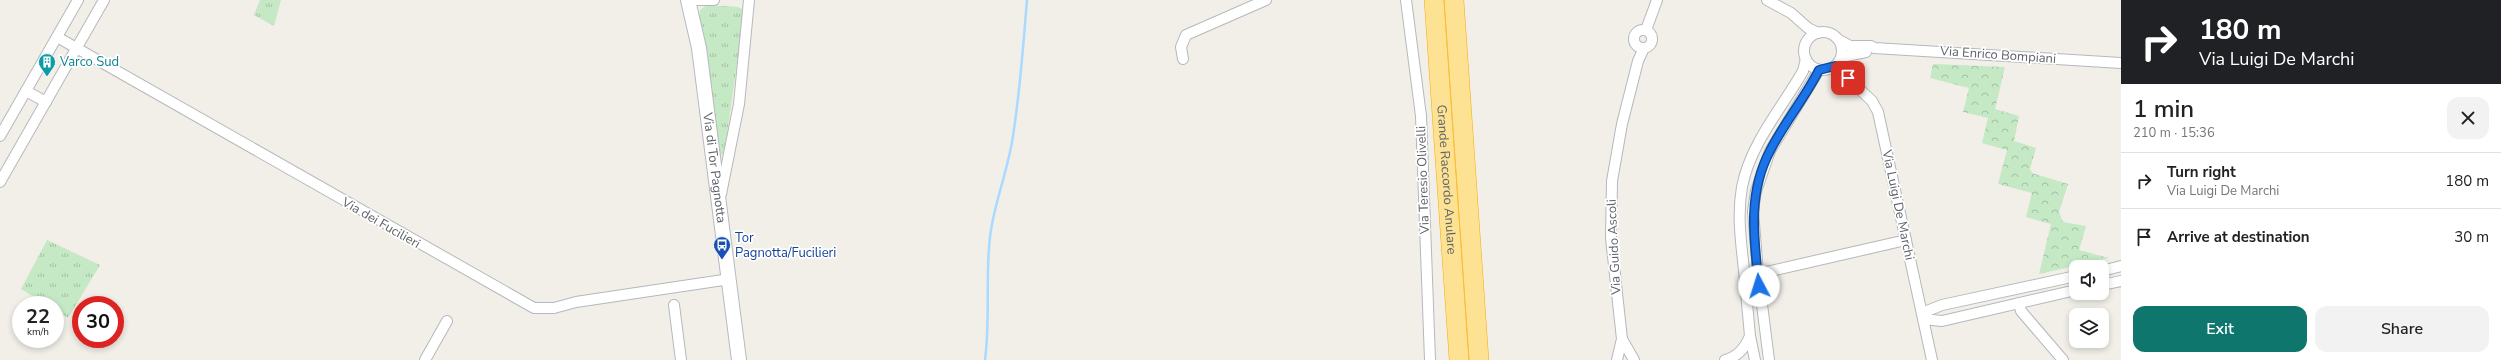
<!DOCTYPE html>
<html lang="en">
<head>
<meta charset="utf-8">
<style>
  :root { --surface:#fff; --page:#f2f2f2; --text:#222; --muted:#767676; --line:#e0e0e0; --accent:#0f766e }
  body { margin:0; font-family:"Nunito Sans",sans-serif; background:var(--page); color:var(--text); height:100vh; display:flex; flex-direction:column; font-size:15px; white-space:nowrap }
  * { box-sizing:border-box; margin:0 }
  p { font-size:13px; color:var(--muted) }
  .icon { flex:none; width:22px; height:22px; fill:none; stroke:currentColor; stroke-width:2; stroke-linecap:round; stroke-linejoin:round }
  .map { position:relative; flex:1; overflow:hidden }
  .panel { display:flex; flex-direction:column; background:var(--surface); width:380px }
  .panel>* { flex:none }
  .top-card { background:#202124; color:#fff; overflow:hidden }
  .tools { position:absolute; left:2069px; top:260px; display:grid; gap:8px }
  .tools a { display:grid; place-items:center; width:40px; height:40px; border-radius:8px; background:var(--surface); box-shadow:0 2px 6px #0003; font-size:20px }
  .speed { position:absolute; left:12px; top:296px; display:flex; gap:8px; font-size:20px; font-weight:700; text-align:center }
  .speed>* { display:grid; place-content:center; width:52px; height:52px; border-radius:50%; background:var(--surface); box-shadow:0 2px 6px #0003; line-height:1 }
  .speed small { font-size:10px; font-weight:400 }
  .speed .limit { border:6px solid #d22; background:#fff; color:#111 }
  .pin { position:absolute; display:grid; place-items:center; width:34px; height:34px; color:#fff; margin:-17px; border-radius:8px; box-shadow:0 2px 6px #0006 }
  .me { position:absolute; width:44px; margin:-22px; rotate:355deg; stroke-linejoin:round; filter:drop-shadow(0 0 3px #0008) }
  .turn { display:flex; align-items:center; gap:14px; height:84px; padding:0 12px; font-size:18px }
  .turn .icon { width:52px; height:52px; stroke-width:2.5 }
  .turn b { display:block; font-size:28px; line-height:34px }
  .round { display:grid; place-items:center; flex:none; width:42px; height:42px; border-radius:12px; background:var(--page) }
  .overview { display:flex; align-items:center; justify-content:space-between; height:68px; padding:0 12px }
  h1 { font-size:24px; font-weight:600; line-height:30px }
  .primary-button { display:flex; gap:8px; margin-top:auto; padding:8px 12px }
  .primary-button a { flex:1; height:46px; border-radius:12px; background:var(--accent); color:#fff; font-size:16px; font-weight:600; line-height:46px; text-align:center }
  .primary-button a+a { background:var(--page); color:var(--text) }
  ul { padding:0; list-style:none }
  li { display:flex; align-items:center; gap:12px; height:56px; padding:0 12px; border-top:1px solid var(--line) }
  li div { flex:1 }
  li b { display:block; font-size:15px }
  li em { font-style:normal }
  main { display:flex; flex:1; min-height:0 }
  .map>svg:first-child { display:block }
</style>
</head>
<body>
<main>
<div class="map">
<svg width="2121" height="360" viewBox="0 0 2121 360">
  <defs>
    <pattern id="grass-tufts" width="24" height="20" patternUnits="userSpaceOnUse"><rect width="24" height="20" fill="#c5e8c5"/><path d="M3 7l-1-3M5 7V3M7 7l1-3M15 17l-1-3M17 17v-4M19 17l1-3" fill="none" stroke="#a3c0a4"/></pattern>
    <pattern id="forest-crowns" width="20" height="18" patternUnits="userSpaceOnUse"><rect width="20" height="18" fill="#c5e8c5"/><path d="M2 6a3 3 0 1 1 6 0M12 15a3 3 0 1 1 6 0" fill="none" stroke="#a3c0a4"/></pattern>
  </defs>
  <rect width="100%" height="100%" fill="#f1efe8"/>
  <!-- grass -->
  <g fill="url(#grass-tufts)">
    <polygon points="260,0 281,0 274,26 254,15"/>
    <polygon points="707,5 738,7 744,10 744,14 727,134 723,154 720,155 699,19 700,10"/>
    <polygon points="47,240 100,265 68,318 55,310 55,305 47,305 21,289"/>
  </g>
  <!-- forest -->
  <polygon fill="url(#forest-crowns)" points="1933,64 2005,67 1995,109 2019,116 2014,141 2036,148 2030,169 2032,173 2068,184 2059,212 2063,222 2086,226 2079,250 2109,258 2039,274 2051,224 2026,217 2032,193 1998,184 2007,150 1982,143 1988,118 1963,112 1969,88 1930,78"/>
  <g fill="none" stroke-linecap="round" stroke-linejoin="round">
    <!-- stream -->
    <path stroke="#aadaff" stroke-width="2.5" d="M 985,360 C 990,323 986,285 989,248 C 991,212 1006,177 1012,142 C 1020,95 1023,47 1027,0"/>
    <!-- street casing -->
    <g stroke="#b5b8bc" stroke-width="12">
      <g id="street">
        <polyline points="694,0 714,0"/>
        <polyline points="1406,0 1421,116 1430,360"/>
        <polyline points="1767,0 1791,13 1808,28 1818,33"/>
        <circle cx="1643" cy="39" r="9"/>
        <polyline points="1646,30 1657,0"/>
        <circle cx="1823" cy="51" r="19"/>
        <polyline points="57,37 534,308 554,308 576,302 730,279"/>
        <polyline points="1839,40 1850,46 1871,46 1874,48 2121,63"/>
        <polyline points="1841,57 1866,52"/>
        <polyline points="1183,59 1181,47 1186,35 1266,0"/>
        <path d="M 1806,59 L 1803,71 C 1782,108 1750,144 1742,187 C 1737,215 1741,242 1744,270 L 1749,276 L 1753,275 L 1906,240"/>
        <polyline points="1835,66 1872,101 1878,112 1932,360"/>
        <polyline points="26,91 46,102"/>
        <polyline points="0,136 78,0"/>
        <polyline points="0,182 104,0"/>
        <polyline points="721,194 739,104 749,0"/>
        <polyline points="1744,270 1750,336 1755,360"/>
        <polyline points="2102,271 2121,266"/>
        <polyline points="2102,285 2121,281"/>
        <polyline points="2019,303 2021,311 2063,360"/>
        <polyline points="674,305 681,360"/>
        <polyline points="1922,313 1942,305 2076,276"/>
        <polyline points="1923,319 1942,321 2076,290"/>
        <polyline points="1622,339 1634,360"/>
        <polyline points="425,360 447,321"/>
        <polyline points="1617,360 1622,339 1611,238 1612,181 1622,124 1638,61 1644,48"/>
        <path d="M 1725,360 C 1738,357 1745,348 1750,336"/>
        <polyline points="1769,360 1758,273 1753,211 1756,191 1770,151 1819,70"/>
      </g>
    </g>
    <!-- secondary casing -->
    <g stroke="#b6babf" stroke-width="16">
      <g id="secondary">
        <path id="s1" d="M 688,0 L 699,48 L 739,360"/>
      </g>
    </g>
    <!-- highway casing -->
    <g stroke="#f9ab00" stroke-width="20">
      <g id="highway">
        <path id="s2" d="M 1434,0 L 1459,360"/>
        <polyline points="1454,0 1479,360"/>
      </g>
    </g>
    <!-- street -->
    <use href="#street" stroke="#fff" stroke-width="10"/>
    <!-- secondary -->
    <use href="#secondary" stroke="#fff" stroke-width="14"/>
    <!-- highway -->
    <use href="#highway" stroke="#fde293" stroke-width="19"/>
  </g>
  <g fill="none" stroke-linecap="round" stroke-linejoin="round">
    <!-- route casing -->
    <g stroke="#114b97" stroke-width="10">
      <path id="route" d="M 1759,286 C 1754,240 1747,194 1770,151 C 1784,123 1805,98 1819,70 L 1835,66 L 1848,78"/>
    </g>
    <!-- route -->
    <use href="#route" stroke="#1a73e8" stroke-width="7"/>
  </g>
  <!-- icons -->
  <defs>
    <g id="building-pin" transform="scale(0.9)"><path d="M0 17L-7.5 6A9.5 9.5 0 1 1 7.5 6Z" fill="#0f9aa8" stroke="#fff"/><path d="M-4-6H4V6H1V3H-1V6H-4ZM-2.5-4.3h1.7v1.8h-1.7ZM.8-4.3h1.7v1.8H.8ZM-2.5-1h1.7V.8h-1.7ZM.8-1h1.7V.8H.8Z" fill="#fff"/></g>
    <g id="bus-pin" transform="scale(0.9)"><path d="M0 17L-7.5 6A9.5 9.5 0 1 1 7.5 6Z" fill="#1a4fb4" stroke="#fff"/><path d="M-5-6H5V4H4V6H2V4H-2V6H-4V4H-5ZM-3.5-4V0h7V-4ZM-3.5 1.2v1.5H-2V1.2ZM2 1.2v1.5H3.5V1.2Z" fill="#fff"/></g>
  </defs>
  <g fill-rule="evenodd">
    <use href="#building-pin" x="47" y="62"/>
    <use href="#bus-pin" x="722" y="245"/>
  </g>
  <g text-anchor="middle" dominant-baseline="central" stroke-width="3.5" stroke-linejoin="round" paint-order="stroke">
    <!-- street labels -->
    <g font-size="13" fill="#5f6368" stroke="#fff">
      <text transform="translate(1998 55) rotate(4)">Via Enrico Bompiani</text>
      <text stroke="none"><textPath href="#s1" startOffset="170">Via di Tor Pagnotta</textPath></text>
      <text transform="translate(1423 180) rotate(-92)">Via Teresio Olivelli</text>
      <text stroke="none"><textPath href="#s2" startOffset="180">Grande Raccordo Anulare</textPath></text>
      <text transform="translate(1898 205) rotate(78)">Via Luigi De Marchi</text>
      <text transform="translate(381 223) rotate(30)">Via dei Fucilieri</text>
      <text transform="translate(1614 247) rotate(-93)">Via Guido Ascoli</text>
    </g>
    <!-- culture labels -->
    <g font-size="13" fill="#0d838f" stroke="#fff" text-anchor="start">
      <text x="60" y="62">Varco Sud</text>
    </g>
    <!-- transit labels -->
    <g font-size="13" fill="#164399" stroke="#fff" text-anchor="start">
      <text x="735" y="238">Tor<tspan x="735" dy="15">Pagnotta/Fucilieri</tspan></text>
    </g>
  </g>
</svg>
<div class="tools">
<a><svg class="icon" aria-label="sound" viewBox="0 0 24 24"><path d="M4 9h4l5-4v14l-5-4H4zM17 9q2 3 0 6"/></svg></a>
<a><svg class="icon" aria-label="layers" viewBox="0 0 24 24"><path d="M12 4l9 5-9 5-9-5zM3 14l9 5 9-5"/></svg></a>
</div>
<div class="speed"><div>22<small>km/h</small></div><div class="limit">30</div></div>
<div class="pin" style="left:1848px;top:78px;background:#d93025"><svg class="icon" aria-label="arrive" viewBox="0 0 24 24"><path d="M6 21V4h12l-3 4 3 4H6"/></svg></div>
<svg class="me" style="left:1759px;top:286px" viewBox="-20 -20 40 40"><circle r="19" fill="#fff"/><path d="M0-13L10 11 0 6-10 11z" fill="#1a73e8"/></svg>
</div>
<section class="panel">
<div class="top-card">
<div class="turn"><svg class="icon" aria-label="right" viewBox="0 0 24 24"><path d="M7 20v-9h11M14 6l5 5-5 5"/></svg><div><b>180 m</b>Via Luigi De Marchi</div></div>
</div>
<div class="overview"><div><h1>1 min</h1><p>210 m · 15:36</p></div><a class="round"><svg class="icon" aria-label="close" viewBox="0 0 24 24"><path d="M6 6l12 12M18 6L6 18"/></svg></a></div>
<ul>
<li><svg class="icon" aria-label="right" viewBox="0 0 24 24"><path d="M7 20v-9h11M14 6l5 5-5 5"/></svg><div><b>Turn right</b><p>Via Luigi De Marchi</p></div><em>180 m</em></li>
<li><svg class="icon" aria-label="arrive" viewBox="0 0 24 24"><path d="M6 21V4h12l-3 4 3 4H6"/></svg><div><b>Arrive at destination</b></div><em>30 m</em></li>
</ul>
<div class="primary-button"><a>Exit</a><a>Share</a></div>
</section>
</main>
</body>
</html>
